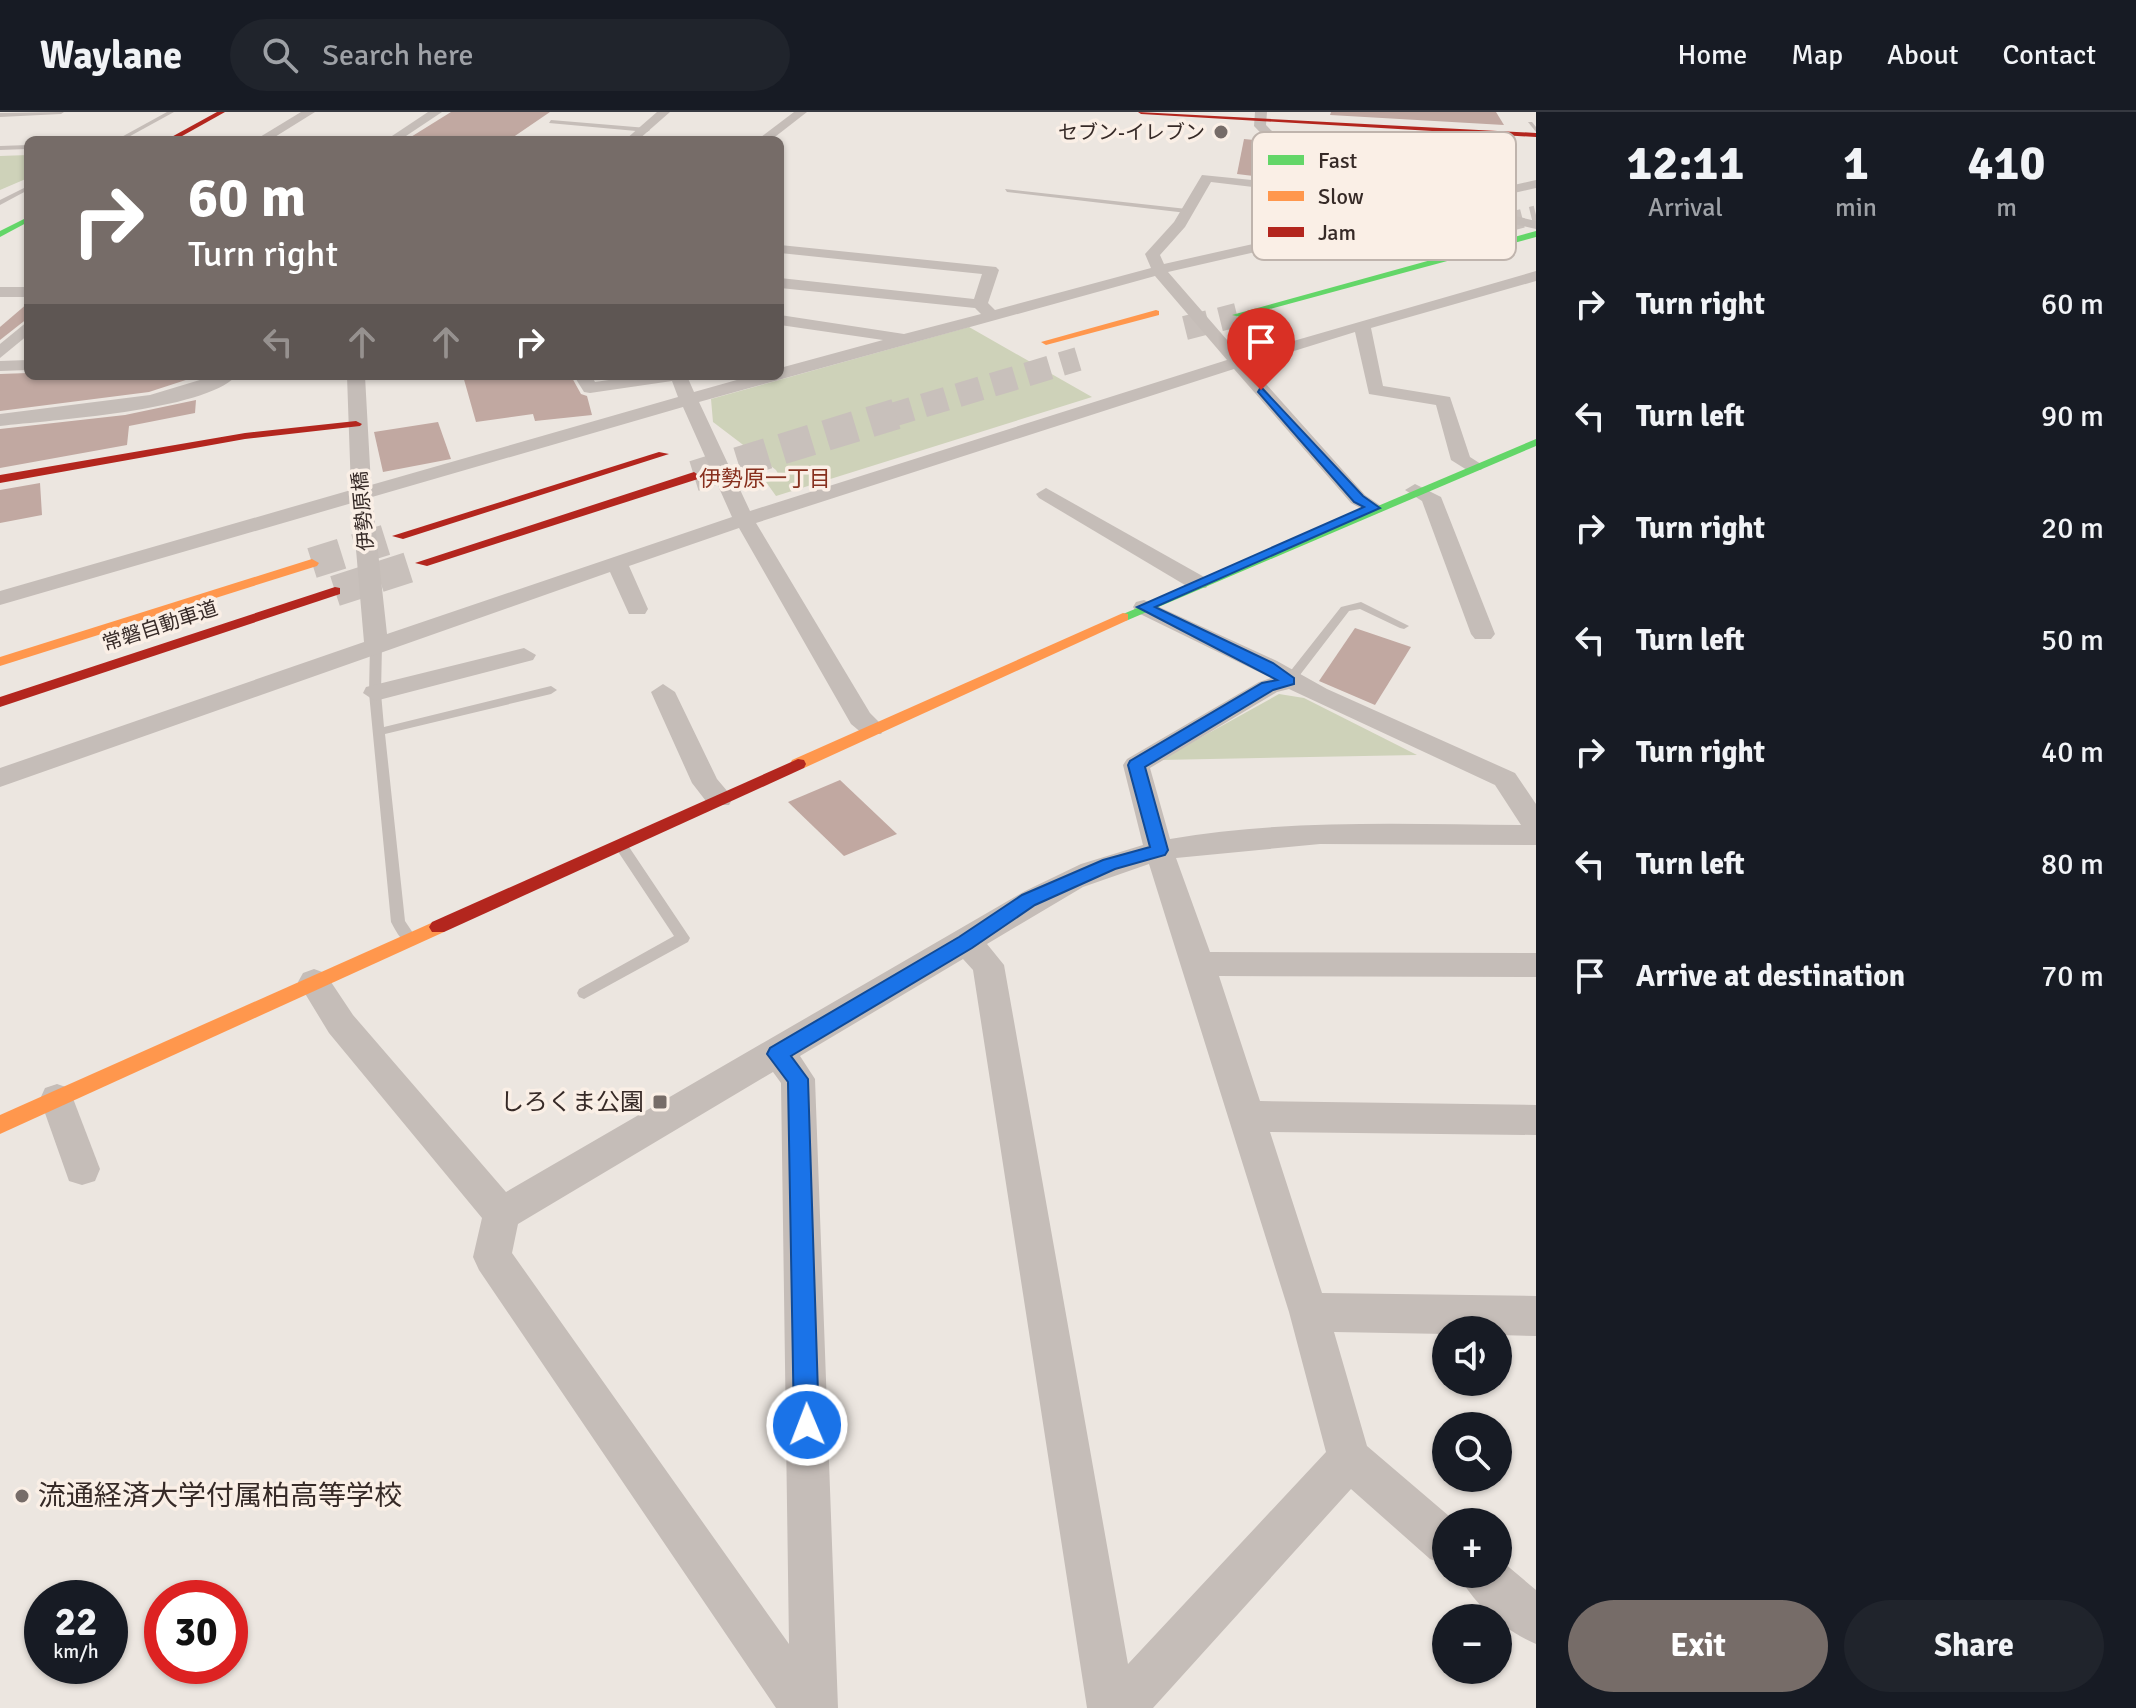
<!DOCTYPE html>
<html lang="en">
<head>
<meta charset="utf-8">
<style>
  :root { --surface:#171b24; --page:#20242c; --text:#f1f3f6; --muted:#9ea1a6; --line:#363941; --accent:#766c68 }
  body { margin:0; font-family:Signika,"Noto Sans JP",sans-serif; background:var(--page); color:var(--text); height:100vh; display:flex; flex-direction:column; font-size:30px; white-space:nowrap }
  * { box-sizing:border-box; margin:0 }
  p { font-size:26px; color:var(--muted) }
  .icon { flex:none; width:44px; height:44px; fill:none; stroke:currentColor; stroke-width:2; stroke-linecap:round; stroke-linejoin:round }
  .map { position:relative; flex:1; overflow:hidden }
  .drawer { display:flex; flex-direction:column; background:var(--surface); width:600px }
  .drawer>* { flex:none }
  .hud { position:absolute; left:24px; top:24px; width:760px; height:244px; border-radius:12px; box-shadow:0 2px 6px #0004; background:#766c68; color:#fff; overflow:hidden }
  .fabs { position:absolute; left:1432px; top:1204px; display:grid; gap:16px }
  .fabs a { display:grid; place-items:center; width:80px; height:80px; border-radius:50%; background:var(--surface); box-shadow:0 2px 6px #0004; font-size:40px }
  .speed { position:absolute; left:24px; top:1468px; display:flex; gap:16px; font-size:40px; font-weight:700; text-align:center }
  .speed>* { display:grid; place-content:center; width:104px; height:104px; border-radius:50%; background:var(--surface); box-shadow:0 2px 6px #0004; line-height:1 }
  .speed small { font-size:20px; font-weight:400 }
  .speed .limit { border:12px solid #d22; background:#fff; color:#111 }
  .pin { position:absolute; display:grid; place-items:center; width:68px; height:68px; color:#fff; margin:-82px -34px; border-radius:50% 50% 50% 0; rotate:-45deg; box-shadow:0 0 8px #0007 }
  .pin .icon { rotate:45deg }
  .me { position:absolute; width:88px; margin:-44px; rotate:359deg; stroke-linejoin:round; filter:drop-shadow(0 0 6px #0008) }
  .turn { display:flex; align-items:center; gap:28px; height:168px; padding:0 32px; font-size:36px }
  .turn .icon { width:104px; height:104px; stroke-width:2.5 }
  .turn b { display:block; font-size:56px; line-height:68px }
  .lanes { display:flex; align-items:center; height:76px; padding:0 32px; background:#0003; justify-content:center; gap:40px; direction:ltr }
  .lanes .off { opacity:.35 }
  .eta { display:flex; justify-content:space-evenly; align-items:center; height:136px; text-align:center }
  .eta b { font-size:48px; font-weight:700; line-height:56px }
  .button { display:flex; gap:16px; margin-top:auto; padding:16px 32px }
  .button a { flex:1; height:92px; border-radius:48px; background:var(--accent); color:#fff; font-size:32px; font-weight:700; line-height:92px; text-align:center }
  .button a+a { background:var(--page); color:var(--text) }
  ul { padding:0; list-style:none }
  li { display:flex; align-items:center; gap:24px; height:112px; padding:0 32px }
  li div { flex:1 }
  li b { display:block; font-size:30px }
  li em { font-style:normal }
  header { display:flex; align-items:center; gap:48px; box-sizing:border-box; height:112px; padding:0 40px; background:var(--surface); border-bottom:2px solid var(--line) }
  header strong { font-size:38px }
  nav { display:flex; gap:44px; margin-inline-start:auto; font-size:28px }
  .search { width:560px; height:72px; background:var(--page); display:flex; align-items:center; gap:20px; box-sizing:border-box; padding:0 28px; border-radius:44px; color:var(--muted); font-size:30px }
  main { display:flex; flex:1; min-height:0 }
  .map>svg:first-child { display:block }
</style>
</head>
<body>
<header>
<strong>Waylane</strong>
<div class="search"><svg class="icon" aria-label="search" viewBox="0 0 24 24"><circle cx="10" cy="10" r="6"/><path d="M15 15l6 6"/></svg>Search here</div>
<nav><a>Home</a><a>Map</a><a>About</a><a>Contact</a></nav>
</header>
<main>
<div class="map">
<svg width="1536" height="1596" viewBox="0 0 1536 1596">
  <rect width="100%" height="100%" fill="#ece6e0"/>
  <!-- green -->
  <g fill="#ced2b9">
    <polygon points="28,43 28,66 0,78 0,44"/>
    <polygon points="969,215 1092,285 776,384 766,370 781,367 776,358 713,310 711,287"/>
    <polygon points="1279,582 1304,586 1417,643 1160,648"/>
  </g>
  <!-- building -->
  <g fill="#c1a8a1">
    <polygon points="451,0 550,0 509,28 406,28"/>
    <polygon points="1331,0 1496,0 1504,13 1330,3"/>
    <polygon points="1330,19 1507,29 1495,44 1406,41 1410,34 1330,29"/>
    <polygon points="1244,27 1264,29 1285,51 1287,68 1237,62"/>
    <polygon points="28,191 28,206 0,228 0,215"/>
    <polygon points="28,261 28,264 198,264 149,280 0,299 0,262"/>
    <polygon points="463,264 571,264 581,282 587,284 592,303 535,309 533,302 476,310"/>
    <polygon points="196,288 195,301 129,314 127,333 0,356 0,317 125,303"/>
    <polygon points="438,310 451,347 383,360 374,320"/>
    <polygon points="40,371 42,403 0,411 0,378"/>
    <polygon points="1355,516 1411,535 1375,593 1319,569"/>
    <polygon points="840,668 897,722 844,744 788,690"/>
  </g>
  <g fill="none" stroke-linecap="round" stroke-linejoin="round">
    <!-- highway-tunnel-far2 -->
    <polyline stroke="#c8c0bb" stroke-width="19" stroke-dasharray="19 9" stroke-linecap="butt" points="1504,111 1536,103"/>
    <!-- highway-tunnel-far1 -->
    <g stroke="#c8c0bb" stroke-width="24" stroke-dasharray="24 12" stroke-linecap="butt">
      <polyline points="1185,216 1237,203"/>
      <polyline points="889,304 1078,247"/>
    </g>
    <!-- highway-tunnel -->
    <g stroke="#c8c0bb" stroke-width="31" stroke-dasharray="31 15" stroke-linecap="butt">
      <polyline points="694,364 896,302"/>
      <polyline points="312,451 398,424"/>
      <polyline points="335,479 422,451"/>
    </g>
    <!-- lane -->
    <g fill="#c5bdb8" fill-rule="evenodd">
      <polygon points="64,0 61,2 0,5 0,1"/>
      <polygon points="167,0 174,0 123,28 116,28"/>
      <polygon points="551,8 647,16 650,18 647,20 549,11"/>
      <polygon points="1528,10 1532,10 1536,15 1536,20"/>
      <polygon points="28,33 28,37 0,38 0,34"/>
      <polygon points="28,74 28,78 0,93 0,88"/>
      <polygon points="1005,77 1187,97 1190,99 1187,101 1007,80"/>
      <polygon points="1361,490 1409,514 1404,517 1400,516 1360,497 1349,499 1293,572 1285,572 1285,566 1341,495"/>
      <path d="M 376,530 L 382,533 L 381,581 L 384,615 L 551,574 L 557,578 L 551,582 L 385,622 L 405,809 L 417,827 L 415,831 C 403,835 396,819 391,810 L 369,581 L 370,533 Z"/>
      <polygon points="620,727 625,729 690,826 688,830 584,887 579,885 577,881 579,877 674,824 613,732"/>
    </g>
    <!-- street -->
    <g fill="#c5bdb8" fill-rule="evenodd">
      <polygon points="301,0 315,0 270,28 255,28"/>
      <polygon points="428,0 442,0 400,28 386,28"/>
      <polygon points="657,0 670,0 638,28 625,28"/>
      <polygon points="794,0 807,0 771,28 757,28"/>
      <path d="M 1255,0 L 1267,0 L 1266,13 L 1307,55 L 1447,88 L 1536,68 L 1536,76 L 1465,92 L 1536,109 L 1536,117 L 1447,96 L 1168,160 L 1241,244 L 1536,159 L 1536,169 L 1371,216 L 1383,274 L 1450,285 L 1470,345 L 1484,354 L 1481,358 L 1467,358 L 1451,348 L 1436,293 L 1369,282 L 1355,220 L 1249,253 L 1365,383 L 1384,396 L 1381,400 L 1367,400 L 1351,391 L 1234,257 L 756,411 L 870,601 L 885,616 L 881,622 L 863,622 L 851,612 L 739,416 L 629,454 L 648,497 L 645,502 L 629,502 L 610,460 L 0,675 L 0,656 L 364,530 L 352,391 L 0,493 L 0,479 L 351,378 L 347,264 L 365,264 L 371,373 L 678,285 L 672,269 L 590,281 L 584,280 L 574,264 L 592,264 L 595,270 L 636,264 L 687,264 L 694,280 L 751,264 L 780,264 L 780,256 L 883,228 L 780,213 L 780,203 L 904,222 L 981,202 L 975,196 L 780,176 L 780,166 L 974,187 L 982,162 L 780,141 L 780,133 L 996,155 L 999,158 L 988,191 L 995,198 L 1151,156 L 1145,142 L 1174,110 L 1202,63 L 1302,73 L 1297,59 L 1254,14 ZM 1312,64 L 1430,92 L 1164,152 L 1160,143 L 1185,115 L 1211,70 L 1311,82 L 1318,78 ZM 1155,164 L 1227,248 L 750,399 L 699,290 ZM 683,295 L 732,405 L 387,522 L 372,385 Z"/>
      <rect x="0" y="175" width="28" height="10"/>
      <polygon points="28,209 28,223 0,246 0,232"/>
      <polygon points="28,248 28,258 0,259 0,249"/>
      <path d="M 213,264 L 236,264 C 204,299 50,308 0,314 L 0,302 L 150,283 Z"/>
      <polygon points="1415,372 1441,385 1495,522 1491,527 1475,527 1471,522 1422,389 1405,378"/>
      <polygon points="1046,376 1206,466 1209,471 1206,476 1190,476 1039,386 1036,382"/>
      <path d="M 1144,488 L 1277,549 L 1327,577 L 1515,661 L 1536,692 L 1536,733 L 1320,732 L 1176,746 L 1210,840 L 1536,841 L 1536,865 L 1219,864 L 1260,989 L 1536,993 L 1536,1023 L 1270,1020 L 1322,1181 L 1536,1184 L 1536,1224 L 1498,1223 L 1498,1218 L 1446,1218 L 1446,1222 L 1334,1220 L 1367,1334 L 1456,1410 L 1446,1410 L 1446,1453 L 1430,1447 L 1351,1377 L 1153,1596 L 1087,1596 L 973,858 L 963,847 L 800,944 L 815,967 L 838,1596 L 776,1596 L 479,1158 L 473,1145 L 482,1106 L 329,921 L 298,870 L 303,861 L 314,857 L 325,861 L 353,903 L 506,1080 L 1025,779 L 1081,752 L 1143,733 L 1123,653 L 1127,647 L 1259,570 L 1271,566 L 1136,500 L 1133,495 L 1136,490 ZM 1289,577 L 1495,673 L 1521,713 C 1403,712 1286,707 1170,727 L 1150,656 L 1277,580 ZM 1149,752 L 1289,1200 L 1326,1340 L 1128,1552 L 1004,853 L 987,832 L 1083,775 ZM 773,960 L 781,971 L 789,1532 L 512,1141 L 518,1112 Z"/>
      <polygon points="524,536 536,543 533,548 375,589 363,581 366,575"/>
      <polygon points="663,572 675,580 717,667 733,686 729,693 709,693 692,671 651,580"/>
      <polygon points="57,972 69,976 100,1057 95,1069 82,1073 69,1069 40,987 45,976"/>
      <path d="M 1498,1446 L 1536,1478 L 1536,1532 C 1507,1520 1471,1491 1459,1462 L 1498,1462 Z"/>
    </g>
    <!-- fast -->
    <g fill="#63d668" fill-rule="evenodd">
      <polygon points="28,105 28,110 0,125 0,119"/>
      <polygon points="1536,119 1536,125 1240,205 1232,203"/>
      <polygon points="1536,327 1536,334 1128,508 1123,509 1116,505"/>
    </g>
    <!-- slow -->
    <g fill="#ff974d" fill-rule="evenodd">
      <polygon points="1156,198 1159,199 1159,203 1046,233 1041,230"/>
      <polygon points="312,447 319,451 317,454 0,554 0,545"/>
      <polygon points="1123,501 1128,502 1128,508 804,656 792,656 790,652 792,648"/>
      <polygon points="438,808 444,810 447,815 444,820 0,1022 0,1003"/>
    </g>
    <!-- jam -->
    <g fill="#b3261e" fill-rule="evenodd">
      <polygon points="217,0 225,0 175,28 166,28"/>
      <polygon points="1138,0 1536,21 1536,25 1141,2"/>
      <polygon points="356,309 362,312 360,314 245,327 0,371 0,363 245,321"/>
      <polygon points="659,340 669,342 403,427 392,424"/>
      <polygon points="694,360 700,364 698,367 427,454 415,451"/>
      <polygon points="335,475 340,476 340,482 0,595 0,585"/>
      <polygon points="798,647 804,648 806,652 804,656 444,820 432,820 429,815 432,810"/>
    </g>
  </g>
  <!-- route -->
  <polygon fill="#1a73e8" stroke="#114b97" stroke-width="2" points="1261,275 1363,384 1380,396 1155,495 1273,551 1294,566 1294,572 1273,578 1145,655 1168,738 1165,743 1115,757 1035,793 972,836 791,944 808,967 819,1313 816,1322 807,1326 798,1322 794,1313 788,970 767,942 770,936 959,825 1022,783 1103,748 1150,735 1128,653 1130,649 1262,571 1277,568 1137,495 1364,395 1354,390 1258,280"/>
  <!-- markers -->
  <g fill="#766c68" stroke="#faefe6" stroke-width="3">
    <circle cx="1221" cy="20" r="8"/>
    <rect x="652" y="982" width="16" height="16" rx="4"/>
    <circle cx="22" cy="1384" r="8"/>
  </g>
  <g text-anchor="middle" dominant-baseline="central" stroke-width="7" stroke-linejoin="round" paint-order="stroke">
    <!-- far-poi labels -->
    <g font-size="20" fill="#362a27" stroke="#faefe6" text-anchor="end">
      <text x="1205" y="20">セブン-イレブン</text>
    </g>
    <!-- far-street labels -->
    <g font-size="20" fill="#362a27" stroke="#faefe6">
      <text transform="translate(363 399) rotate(-95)">伊勢原橋</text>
      <text transform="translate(160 514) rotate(-18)">常磐自動車道</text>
    </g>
    <!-- far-neighbourhood labels -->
    <g font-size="22" fill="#87301e" stroke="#faefe6">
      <text x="765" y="366">伊勢原一丁目</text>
    </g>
    <!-- poi labels -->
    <g font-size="24" fill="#362a27" stroke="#faefe6" text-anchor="end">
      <text x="644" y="990">しろくま公園</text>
    </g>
    <!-- near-poi labels -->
    <g font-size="28" fill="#362a27" stroke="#faefe6" text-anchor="start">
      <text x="38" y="1384">流通経済大学付属柏高等学校</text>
    </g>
  </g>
  <!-- legend -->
  <rect x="1252" y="20" width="264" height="128" rx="12" fill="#faefe6" stroke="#bfb4ad" stroke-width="2"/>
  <rect x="1268" y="43" width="36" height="10" fill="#63d668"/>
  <rect x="1268" y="79" width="36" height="10" fill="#ff974d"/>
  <rect x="1268" y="115" width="36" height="10" fill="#b3261e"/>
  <g font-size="22" fill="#362a27">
    <text x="1318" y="56">Fast</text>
    <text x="1318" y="92">Slow</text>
    <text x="1318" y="128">Jam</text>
  </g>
</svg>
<div class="fabs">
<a><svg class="icon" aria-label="sound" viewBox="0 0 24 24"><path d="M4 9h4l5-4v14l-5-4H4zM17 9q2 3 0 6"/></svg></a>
<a><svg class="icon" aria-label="search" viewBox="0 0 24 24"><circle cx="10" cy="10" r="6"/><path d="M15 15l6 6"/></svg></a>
<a>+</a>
<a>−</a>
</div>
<div class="speed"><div>22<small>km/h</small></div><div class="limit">30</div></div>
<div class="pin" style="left:1261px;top:278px;background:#d93025"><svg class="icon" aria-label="arrive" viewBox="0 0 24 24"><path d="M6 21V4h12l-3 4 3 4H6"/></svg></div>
<svg class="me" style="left:807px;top:1313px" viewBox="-20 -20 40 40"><circle r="17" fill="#1a73e8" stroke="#fff" stroke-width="3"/><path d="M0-11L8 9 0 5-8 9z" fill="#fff"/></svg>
<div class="hud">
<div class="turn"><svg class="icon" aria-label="right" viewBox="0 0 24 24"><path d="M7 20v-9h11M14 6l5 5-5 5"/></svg><div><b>60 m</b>Turn right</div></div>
<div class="lanes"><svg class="icon off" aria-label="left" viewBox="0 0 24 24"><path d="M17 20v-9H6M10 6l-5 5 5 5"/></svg><svg class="icon off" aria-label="ahead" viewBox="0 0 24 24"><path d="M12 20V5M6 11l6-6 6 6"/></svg><svg class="icon off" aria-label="ahead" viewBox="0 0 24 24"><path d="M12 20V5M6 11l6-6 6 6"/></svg><svg class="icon" aria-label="right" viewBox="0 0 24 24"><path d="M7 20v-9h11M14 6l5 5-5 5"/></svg></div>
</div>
</div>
<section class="drawer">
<div class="eta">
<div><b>12:11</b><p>Arrival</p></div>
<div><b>1</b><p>min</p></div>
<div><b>410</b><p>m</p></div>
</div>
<ul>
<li><svg class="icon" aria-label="right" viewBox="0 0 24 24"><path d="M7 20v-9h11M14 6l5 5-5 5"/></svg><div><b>Turn right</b></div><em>60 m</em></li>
<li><svg class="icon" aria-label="left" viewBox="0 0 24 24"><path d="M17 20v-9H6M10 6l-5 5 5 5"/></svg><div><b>Turn left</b></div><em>90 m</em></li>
<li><svg class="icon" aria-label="right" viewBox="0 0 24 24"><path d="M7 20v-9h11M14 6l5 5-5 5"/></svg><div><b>Turn right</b></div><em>20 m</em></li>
<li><svg class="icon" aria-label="left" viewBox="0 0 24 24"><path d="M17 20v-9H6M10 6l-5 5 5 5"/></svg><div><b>Turn left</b></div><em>50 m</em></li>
<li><svg class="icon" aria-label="right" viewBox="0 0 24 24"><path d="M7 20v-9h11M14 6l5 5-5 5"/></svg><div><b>Turn right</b></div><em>40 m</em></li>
<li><svg class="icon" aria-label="left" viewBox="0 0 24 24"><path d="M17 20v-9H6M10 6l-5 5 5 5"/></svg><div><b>Turn left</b></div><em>80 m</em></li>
<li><svg class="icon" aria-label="arrive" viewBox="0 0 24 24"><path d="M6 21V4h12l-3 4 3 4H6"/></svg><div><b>Arrive at destination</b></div><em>70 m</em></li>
</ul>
<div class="button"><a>Exit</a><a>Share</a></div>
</section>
</main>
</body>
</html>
